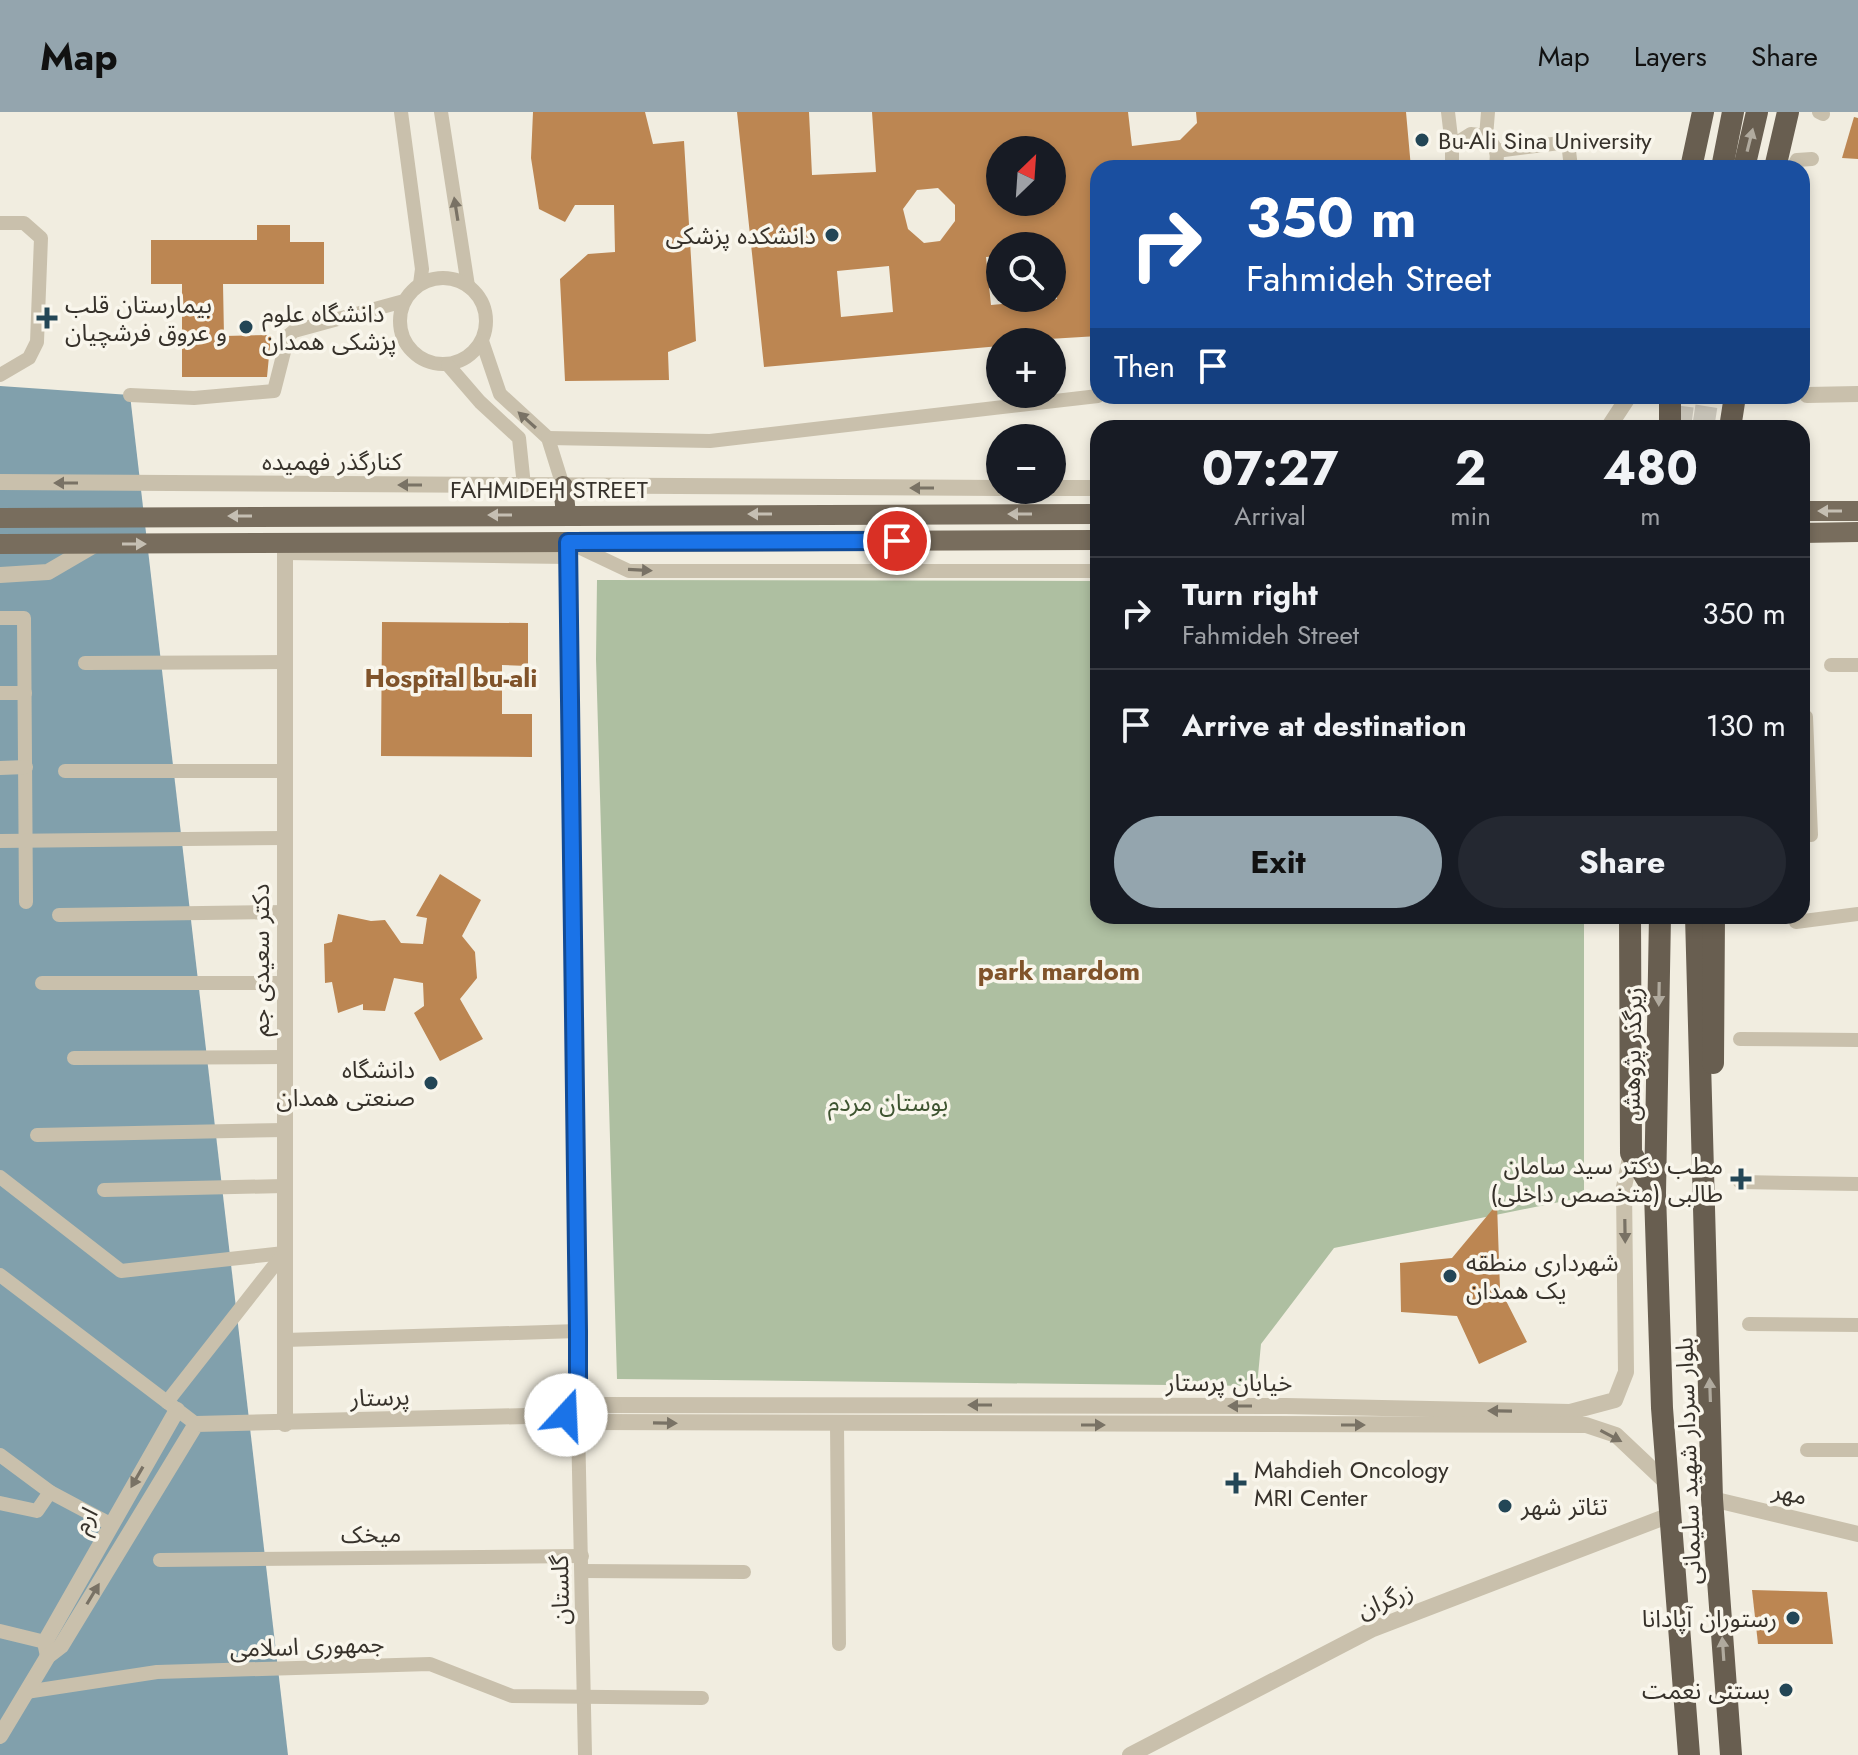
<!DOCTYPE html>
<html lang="en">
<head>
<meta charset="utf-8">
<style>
  :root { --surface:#171b24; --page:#242831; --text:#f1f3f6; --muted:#9ea1a6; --line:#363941; --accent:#94a5ae }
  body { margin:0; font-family:Jost,"Noto Sans Arabic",sans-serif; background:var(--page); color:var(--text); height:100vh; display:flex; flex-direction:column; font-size:30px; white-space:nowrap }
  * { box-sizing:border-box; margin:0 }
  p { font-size:26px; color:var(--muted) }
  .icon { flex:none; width:44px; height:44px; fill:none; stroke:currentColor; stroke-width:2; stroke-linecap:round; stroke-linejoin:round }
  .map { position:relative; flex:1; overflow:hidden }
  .side { position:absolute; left:1090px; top:308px; width:720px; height:504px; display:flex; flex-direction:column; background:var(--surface); border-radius:24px; box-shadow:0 4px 12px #0003 }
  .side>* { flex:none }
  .top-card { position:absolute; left:1090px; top:48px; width:720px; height:244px; border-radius:24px; box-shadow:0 4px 12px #0003; background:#1a4fa0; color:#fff; overflow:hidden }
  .needle { width:52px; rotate:25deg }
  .fabs { position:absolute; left:986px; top:24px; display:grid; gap:16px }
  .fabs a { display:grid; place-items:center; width:80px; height:80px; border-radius:50%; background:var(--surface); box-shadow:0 4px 12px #0003; font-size:40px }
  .pin { position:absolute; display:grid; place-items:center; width:68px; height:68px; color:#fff; margin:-34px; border:4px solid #fff; border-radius:50%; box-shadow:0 2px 8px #0007 }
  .me { position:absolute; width:88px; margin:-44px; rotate:20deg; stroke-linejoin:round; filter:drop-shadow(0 0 6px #0008) }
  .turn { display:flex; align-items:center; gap:28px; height:168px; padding:0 24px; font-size:36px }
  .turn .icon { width:104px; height:104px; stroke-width:2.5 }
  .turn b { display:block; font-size:56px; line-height:68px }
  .then { display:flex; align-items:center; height:76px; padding:0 24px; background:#0003; gap:16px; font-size:30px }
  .eta { display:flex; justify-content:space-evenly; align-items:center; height:136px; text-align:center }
  .eta b { font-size:48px; font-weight:700; line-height:56px }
  .button { display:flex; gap:16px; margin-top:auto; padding:16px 24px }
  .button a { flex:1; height:92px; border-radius:48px; background:var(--accent); color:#111; font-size:32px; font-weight:700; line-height:92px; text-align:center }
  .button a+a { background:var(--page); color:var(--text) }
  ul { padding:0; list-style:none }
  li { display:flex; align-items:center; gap:24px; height:112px; padding:0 24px; border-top:2px solid var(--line) }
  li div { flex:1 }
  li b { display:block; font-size:30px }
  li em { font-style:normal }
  header { display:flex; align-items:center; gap:48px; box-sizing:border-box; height:112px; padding:0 40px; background:var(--accent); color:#111 }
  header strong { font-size:38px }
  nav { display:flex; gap:44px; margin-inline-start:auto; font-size:28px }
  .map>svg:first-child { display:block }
</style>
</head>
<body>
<header>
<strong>Map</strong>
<nav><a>Map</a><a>Layers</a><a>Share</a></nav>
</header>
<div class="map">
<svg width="1858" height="1643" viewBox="0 0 1858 1643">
  <rect width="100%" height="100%" fill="#f1ede0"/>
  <!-- green -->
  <polygon fill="#aebfa1" points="597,468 1098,469 1098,804 1584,804 1584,1085 1334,1136 1261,1232 1257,1274 617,1267 596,547"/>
  <!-- water -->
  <polygon fill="#81a0ac" points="0,274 130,283 288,1643 0,1643"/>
  <!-- building -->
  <g fill="#bc8652" fill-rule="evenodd">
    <polygon points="533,0 645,0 653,32 684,29 696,229 668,240 669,268 565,269 560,167 588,142 615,140 614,93 575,93 565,110 539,97 531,46"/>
    <path d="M 737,0 L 809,0 L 812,63 L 876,60 L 872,0 L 1128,0 L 1132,34 L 1180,28 L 1197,11 L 1196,0 L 1406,0 L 1411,56 L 1098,56 L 1098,132 L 1092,133 L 1098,224 L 1000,230 L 1000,234 L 764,255 ZM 1000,38 L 1052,38 L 1052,90 L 1000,90 ZM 938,76 L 955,93 L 955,109 L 940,129 L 924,131 L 908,117 L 903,97 L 917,78 ZM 1000,134 L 1052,134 L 1057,187 L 991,193 L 986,145 L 1000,144 ZM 889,154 L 893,200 L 841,205 L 837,159 Z"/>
    <polygon points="1854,5 1858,6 1858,47 1842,46"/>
    <polygon points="257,113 290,113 290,130 324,130 324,172 223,172 224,224 271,223 267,265 182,265 182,172 151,172 151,128 257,128"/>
    <polygon points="382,510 528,511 528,554 502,553 502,602 532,602 532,645 381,644"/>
    <polygon points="440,762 481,788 462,824 475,840 477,866 460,887 483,927 440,949 414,901 424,894 423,871 394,866 385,899 363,898 363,892 338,901 332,870 325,871 324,832 332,830 338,802 371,809 385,808 401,831 423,832 427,806 416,804"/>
    <polygon points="1497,1092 1500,1177 1527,1230 1479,1252 1457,1204 1401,1200 1400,1151 1452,1146"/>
    <polygon points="1752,1478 1827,1480 1833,1532 1758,1532"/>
  </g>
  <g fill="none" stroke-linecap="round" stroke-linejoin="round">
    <!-- trunk-tunnel -->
    <g stroke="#ccc8bc" stroke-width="22" stroke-dasharray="22 11" stroke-linecap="butt">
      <polyline points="1680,316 1684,284"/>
      <polyline points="1703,316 1708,284"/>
    </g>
    <!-- minor -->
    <g stroke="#c9c0ac" stroke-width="14">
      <polyline points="401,0 422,157 420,172"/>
      <polyline points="441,0 468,174"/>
      <polyline points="1448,0 1452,34"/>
      <polyline points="1819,0 1823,2"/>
      <polyline points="1486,25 1488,0"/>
      <polyline points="1496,39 1568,30 1571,56"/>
      <path d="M 1452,56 L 1452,34 L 1471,22 C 1491,23 1501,37 1495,56"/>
      <polyline points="1793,56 1797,48 1812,47"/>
      <polyline points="0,111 24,111 41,126 37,230 29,246 0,263"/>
      <circle cx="443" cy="209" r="43"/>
      <polyline points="482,229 500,282 548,326 563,374"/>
      <polyline points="448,253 480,290 519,326 524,374"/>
      <polyline points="130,283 194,286 274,279 288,224 294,219 404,189"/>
      <polyline points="548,326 710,329 1098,284"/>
      <polyline points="572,432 629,459 1098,459"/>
      <polyline points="285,441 569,445"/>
      <polyline points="0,506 24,506 26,790"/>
      <polyline points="85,551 285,550"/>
      <polyline points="1831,553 1858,553"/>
      <polyline points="0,581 25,581"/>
      <polyline points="1806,605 1811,723"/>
      <polyline points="0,656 26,655"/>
      <polyline points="65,659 284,659"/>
      <polyline points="0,729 284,726"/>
      <polyline points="59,803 284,800"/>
      <polyline points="1796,810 1858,802"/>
      <polyline points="42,871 284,871"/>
      <polyline points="1740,927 1858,928"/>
      <polyline points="74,946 284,945"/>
      <polyline points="37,1023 284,1018"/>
      <polyline points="0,1065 121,1159 284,1141"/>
      <polyline points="1740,1070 1858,1072"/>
      <polyline points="104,1078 284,1074"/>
      <polyline points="0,1163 196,1312"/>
      <polyline points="1749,1212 1858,1213"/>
      <polyline points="285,1228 578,1219"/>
      <polyline points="167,1290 284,1141"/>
      <polyline points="578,1312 585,1643"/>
      <polyline points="837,1313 839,1532"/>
      <polyline points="1807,1338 1858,1338"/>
      <polyline points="0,1343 50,1380 37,1399 0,1391"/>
      <polyline points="50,1380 110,1412"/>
      <polyline points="160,1448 582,1444"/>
      <polyline points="582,1459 744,1460"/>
      <polyline points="0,1519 45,1530"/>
      <polyline points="26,1580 157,1560 430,1552 512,1584 702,1586"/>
    </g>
    <!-- tertiary -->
    <g stroke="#c9c0ac" stroke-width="16">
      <polyline points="1807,283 1858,282"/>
      <polyline points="1608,316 1629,284"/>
      <polyline points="0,370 1000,376"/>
      <polyline points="1052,376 1098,376"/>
      <polyline points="568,430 578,1284"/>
      <polyline points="285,431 285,1312"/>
      <polyline points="0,463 48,460 96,432"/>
      <polyline points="592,1293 1286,1294 1570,1300 1615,1288 1626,1260 1624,1075 1631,1041"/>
      <polyline points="587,1310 1586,1313 1616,1323 1670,1374"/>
      <polyline points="1712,1387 1858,1422"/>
      <polyline points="48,1544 45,1530 177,1298"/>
      <polyline points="0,1624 48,1544 61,1534 196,1312 566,1303"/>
      <polyline points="1130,1643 1373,1517 1670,1403"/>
    </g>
    <!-- primary -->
    <g stroke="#786d5d" stroke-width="20">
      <polyline points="563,374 566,402"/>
      <polyline points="1802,399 1858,399"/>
      <polyline points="0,406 1098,402"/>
      <polyline points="1802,421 1858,420"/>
      <polyline points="0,432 1098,428"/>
    </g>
    <!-- trunk -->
    <g stroke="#685e50" stroke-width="22">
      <polyline points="1691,56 1703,0"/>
      <polyline points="1722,56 1733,0"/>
      <polyline points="1744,56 1757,0"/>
      <polyline points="1775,56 1788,0"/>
      <polyline points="1670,284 1670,316"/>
      <polyline points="1730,316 1735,284"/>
      <polyline points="1630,804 1631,1041 1655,1080"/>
      <polyline points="1660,804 1655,1081 1662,1296 1689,1643"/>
      <polyline points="1696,804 1712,1387 1731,1643"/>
      <polyline points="1713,951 1714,804"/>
    </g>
  </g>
  <!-- one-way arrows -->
  <defs><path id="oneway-solid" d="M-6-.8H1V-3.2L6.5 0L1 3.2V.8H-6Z" transform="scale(2)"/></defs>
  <g fill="#b0aa9e">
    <use href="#oneway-solid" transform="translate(1750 28) rotate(-76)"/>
    <use href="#oneway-solid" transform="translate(1659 882) rotate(91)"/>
    <use href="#oneway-solid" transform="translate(1710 1278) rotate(-92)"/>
    <use href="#oneway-solid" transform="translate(1723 1537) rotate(-94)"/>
  </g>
  <g fill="#797265">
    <use href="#oneway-solid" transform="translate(456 97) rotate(-99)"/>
    <use href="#oneway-solid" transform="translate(527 308) rotate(-138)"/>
    <use href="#oneway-solid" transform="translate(66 371) rotate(-180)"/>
    <use href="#oneway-solid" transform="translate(410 373) rotate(-180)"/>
    <use href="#oneway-solid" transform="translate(922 376) rotate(-180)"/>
    <use href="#oneway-solid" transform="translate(640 458) rotate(3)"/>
    <use href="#oneway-solid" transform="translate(1625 1119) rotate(89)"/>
    <use href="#oneway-solid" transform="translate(980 1293) rotate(-180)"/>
    <use href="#oneway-solid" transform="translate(1240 1294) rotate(-180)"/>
    <use href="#oneway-solid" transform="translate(1500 1299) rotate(-179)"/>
    <use href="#oneway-solid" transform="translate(665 1311) rotate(1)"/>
    <use href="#oneway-solid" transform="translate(1093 1313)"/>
    <use href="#oneway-solid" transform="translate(1353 1313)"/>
    <use href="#oneway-solid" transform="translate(1611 1324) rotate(28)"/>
    <use href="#oneway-solid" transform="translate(137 1365) rotate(120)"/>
    <use href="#oneway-solid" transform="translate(93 1482) rotate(-59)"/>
  </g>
  <g fill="#c5bfb3">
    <use href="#oneway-solid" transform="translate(1830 399) rotate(180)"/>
    <use href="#oneway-solid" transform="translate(760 402) rotate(180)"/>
    <use href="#oneway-solid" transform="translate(1020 402) rotate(180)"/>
    <use href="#oneway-solid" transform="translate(500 403) rotate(180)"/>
    <use href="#oneway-solid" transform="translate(240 404) rotate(180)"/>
    <use href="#oneway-solid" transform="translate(134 432)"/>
  </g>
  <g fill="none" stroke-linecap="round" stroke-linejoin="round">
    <!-- route casing -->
    <g stroke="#114b97" stroke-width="20">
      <polyline id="route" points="566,1303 567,1291 578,1284 578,1219 568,430 897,429"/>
    </g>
    <!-- route -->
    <use href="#route" stroke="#1a73e8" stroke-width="14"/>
  </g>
  <!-- markers -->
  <g fill="#234656" stroke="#f9f6ec" stroke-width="3">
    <circle cx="1422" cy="28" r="8"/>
    <circle cx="832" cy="123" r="8"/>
    <path d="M43 194h8v8h8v8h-8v8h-8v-8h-8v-8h8z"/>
    <circle cx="246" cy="215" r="8"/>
    <circle cx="431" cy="971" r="8"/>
    <path d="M1737 1055h8v8h8v8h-8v8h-8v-8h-8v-8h8z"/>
    <circle cx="1450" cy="1164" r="8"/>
    <path d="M1232 1359h8v8h8v8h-8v8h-8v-8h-8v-8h8z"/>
    <circle cx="1505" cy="1394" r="8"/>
    <circle cx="1793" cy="1506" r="8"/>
    <circle cx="1786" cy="1578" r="8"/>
  </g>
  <g text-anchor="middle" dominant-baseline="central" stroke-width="7" stroke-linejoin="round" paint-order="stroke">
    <!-- poi labels -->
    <g font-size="24" fill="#37322b" stroke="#f9f6ec" text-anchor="start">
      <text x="1438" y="28">Bu-Ali Sina University</text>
      <text x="816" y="123" text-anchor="end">دانشکده پزشکی</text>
      <text x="65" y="192">بیمارستان قلب<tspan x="65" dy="28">و عروق فرشچیان</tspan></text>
      <text x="262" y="201">دانشگاه علوم<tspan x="262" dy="28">پزشکی همدان</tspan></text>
      <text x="415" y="957" text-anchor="end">دانشگاه<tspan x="415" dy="28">صنعتی همدان</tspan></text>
      <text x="1723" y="1053" text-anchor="end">مطب دکتر سید سامان<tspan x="1723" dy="28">طالبی (متخصص داخلی)</tspan></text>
      <text x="1466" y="1150">شهرداری منطقه<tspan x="1466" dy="28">یک همدان</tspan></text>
      <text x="1254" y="1357">Mahdieh Oncology<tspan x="1254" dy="28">MRI Center</tspan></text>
      <text x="1521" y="1394">تئاتر شهر</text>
      <text x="1777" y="1506" text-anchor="end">رستوران آپادانا</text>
      <text x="1770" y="1578" text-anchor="end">بستنی نعمت</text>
    </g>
    <!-- street labels -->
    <g font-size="24" fill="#37322b" stroke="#f9f6ec">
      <text x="332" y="349">کنارگذر فهمیده</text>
      <text x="549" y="377">FAHMIDEH STREET</text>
      <text transform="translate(260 848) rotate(-90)">دکتر سعیدی جم</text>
      <text transform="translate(1632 942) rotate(-89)">زیرگذر پژوهش</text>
      <text x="1229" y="1270">خیابان پرستار</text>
      <text transform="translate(380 1285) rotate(-2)">پرستار</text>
      <text transform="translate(1688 1349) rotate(-92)">بلوار سردار شهید سلیمانی</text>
      <text transform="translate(1790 1381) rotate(13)">مهر</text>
      <text transform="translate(85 1408) rotate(-61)">ارم</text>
      <text transform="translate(371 1422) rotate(-1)">میخک</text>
      <text transform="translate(560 1478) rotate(-91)">گلستان</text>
      <text transform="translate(1385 1488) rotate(-22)">زرگران</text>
      <text transform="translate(307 1534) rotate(-2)">جمهوری اسلامی</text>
    </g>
    <!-- park labels -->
    <g font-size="24" fill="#3e5430" stroke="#f9f6ec">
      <text x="888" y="990">بوستان مردم</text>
    </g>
    <!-- neighbourhood labels -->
    <g font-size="26" font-weight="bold" fill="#80532a" stroke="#f9f6ec">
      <text x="451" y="566">Hospital bu-ali</text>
      <text x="1059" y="859">park mardom</text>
    </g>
  </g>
</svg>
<div class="fabs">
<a><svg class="needle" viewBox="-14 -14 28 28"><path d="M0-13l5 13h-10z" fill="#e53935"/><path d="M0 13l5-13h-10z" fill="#9ea1a6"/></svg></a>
<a><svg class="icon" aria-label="search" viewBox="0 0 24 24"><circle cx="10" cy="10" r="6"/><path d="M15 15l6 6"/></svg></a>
<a>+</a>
<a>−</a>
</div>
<div class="pin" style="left:897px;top:429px;background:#d93025"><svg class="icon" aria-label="arrive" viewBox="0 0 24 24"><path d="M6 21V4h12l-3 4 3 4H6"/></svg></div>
<svg class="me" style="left:566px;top:1303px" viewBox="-20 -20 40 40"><circle r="19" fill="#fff"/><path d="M0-13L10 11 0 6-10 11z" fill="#1a73e8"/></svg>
<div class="top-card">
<div class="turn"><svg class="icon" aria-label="right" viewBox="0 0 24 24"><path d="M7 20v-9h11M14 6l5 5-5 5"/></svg><div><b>350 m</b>Fahmideh Street</div></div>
<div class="then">Then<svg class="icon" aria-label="arrive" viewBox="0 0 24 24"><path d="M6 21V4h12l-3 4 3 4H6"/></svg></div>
</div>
<section class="side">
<div class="eta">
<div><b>07:27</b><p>Arrival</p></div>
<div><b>2</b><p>min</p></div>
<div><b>480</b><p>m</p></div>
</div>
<ul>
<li><svg class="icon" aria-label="right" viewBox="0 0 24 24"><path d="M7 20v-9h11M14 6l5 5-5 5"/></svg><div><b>Turn right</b><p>Fahmideh Street</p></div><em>350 m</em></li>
<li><svg class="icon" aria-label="arrive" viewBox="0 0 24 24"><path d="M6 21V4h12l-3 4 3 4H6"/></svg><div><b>Arrive at destination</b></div><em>130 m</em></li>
</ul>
<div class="button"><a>Exit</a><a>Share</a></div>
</section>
</div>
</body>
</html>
